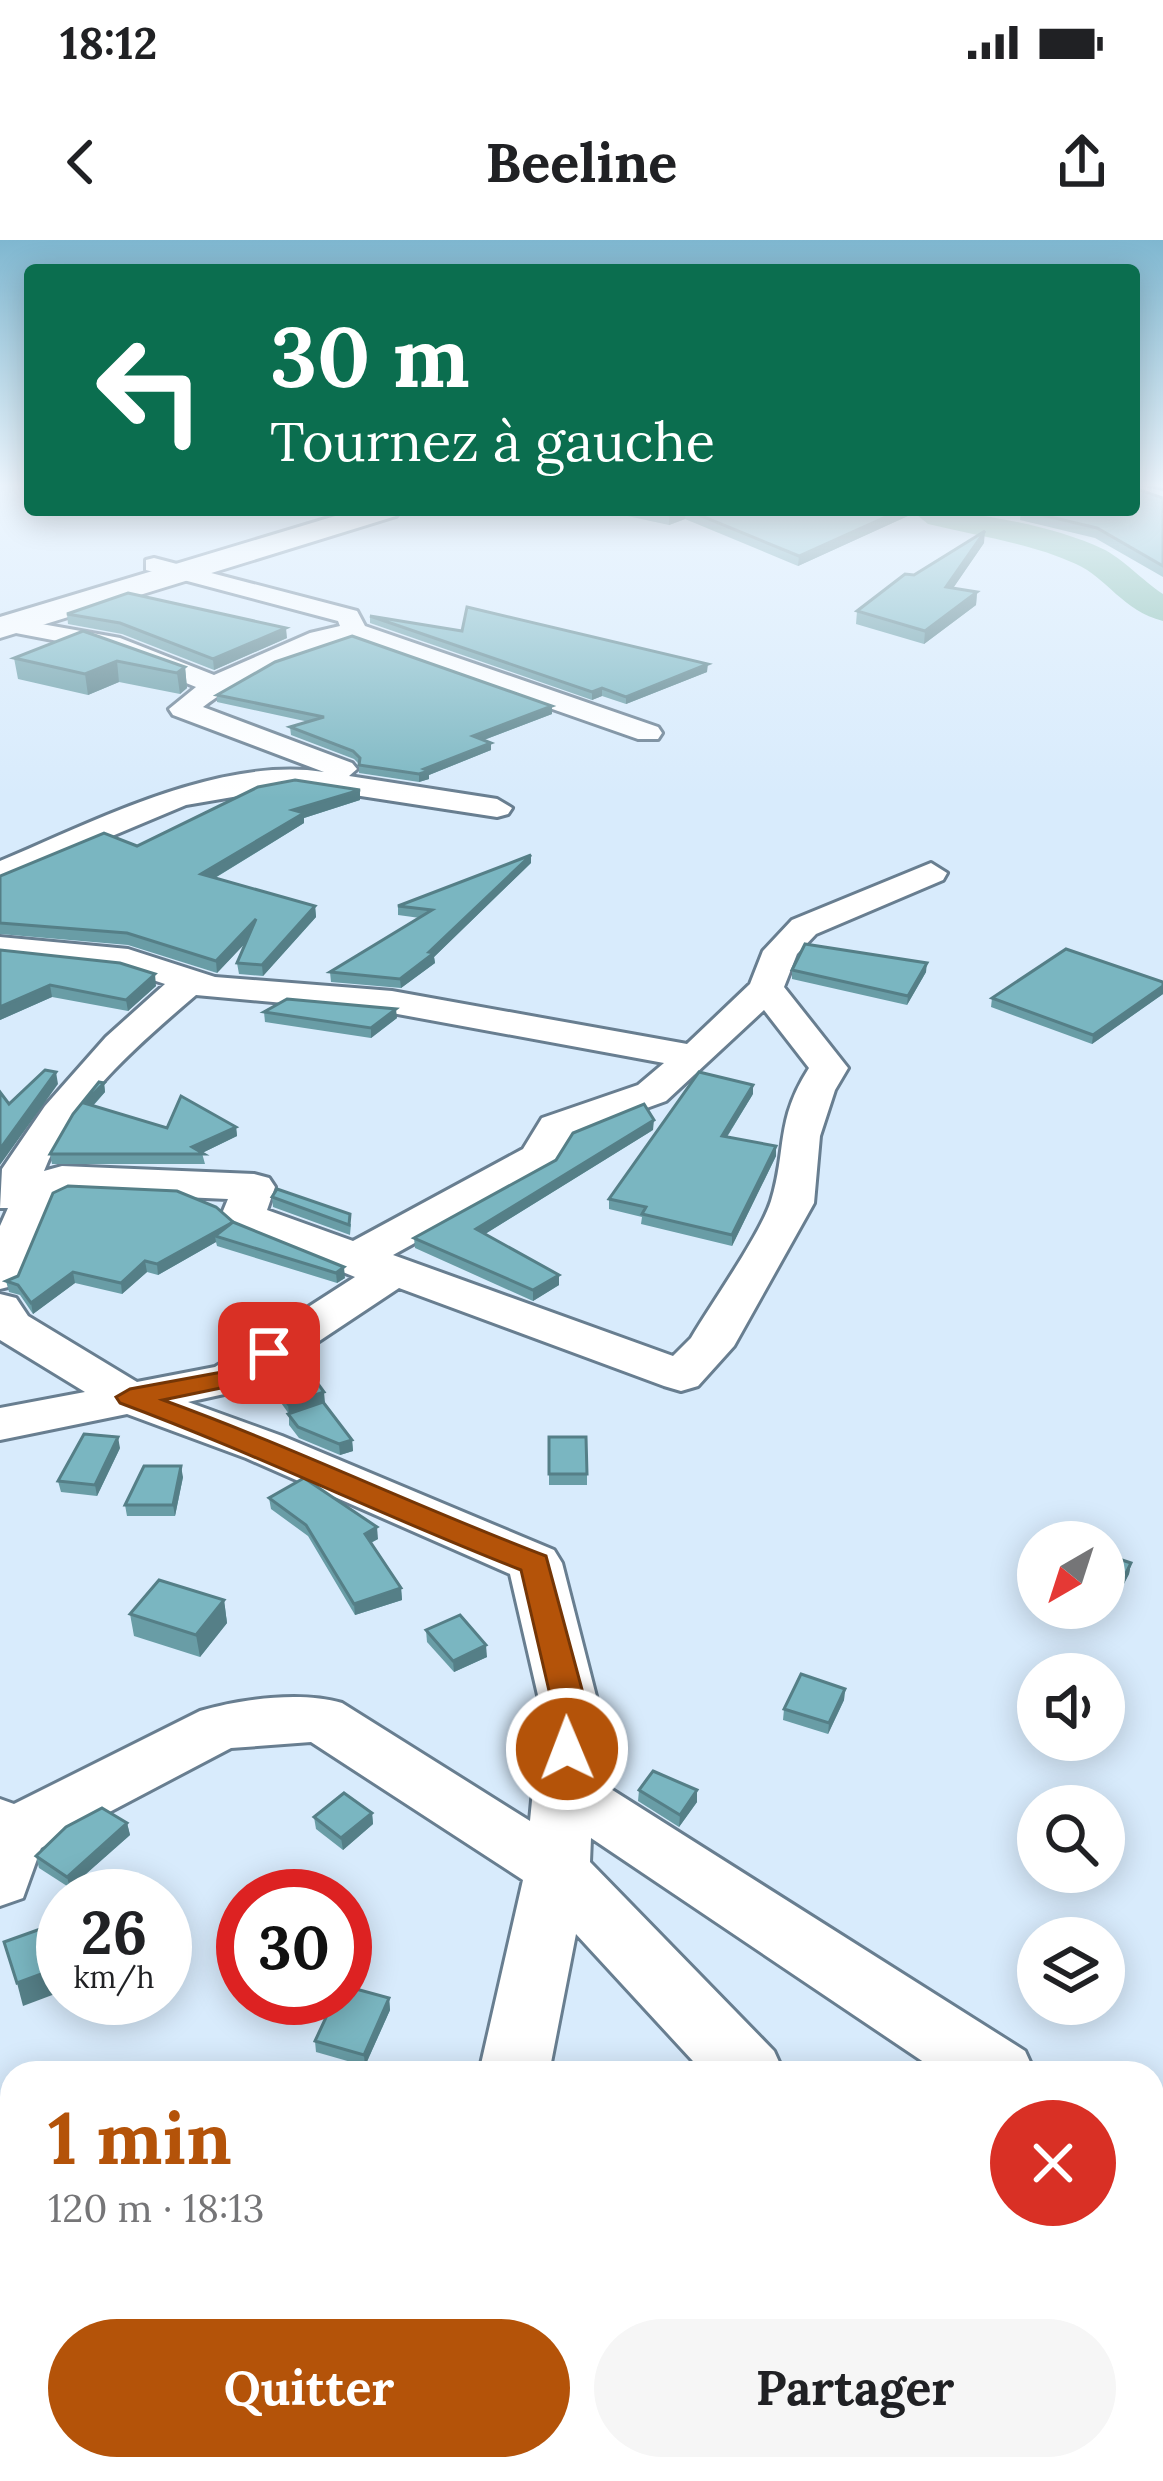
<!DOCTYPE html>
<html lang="fr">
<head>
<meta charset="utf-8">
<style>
  :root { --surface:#fff; --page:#f6f6f6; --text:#202124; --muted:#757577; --accent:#b45309 }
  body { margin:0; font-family:Lora,serif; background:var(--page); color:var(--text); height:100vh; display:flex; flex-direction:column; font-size:45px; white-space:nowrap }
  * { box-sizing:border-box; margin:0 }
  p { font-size:39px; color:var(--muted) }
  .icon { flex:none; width:66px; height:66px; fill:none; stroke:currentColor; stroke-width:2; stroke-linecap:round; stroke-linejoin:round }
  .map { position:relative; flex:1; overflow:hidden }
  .details { position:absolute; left:0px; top:1821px; width:1164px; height:420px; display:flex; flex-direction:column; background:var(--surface); border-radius:36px 36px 0 0; box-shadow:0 6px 30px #0003 }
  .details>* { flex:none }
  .top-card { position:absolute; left:24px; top:24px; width:1116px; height:252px; border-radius:12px; box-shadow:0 6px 30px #0003; background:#0b6e4f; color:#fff; overflow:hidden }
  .needle { width:78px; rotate:219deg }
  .fabs { position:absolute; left:1017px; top:1281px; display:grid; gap:24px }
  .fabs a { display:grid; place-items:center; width:108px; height:108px; border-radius:50%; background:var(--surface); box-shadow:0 6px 30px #0003; font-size:60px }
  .speed { position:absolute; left:36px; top:1629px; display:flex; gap:24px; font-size:60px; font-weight:700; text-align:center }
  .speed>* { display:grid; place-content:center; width:156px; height:156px; border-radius:50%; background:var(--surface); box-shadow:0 6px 30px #0003; line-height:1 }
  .speed small { font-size:30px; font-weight:400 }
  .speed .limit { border:18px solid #d22; background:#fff; color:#111 }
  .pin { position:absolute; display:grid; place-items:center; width:102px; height:102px; color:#fff; margin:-51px; border-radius:24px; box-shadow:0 6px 18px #0006 }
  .me { position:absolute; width:132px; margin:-66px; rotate:359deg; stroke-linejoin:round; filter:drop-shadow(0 0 9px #0008) }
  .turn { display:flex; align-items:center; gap:42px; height:252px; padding:0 48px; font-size:54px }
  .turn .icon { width:156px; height:156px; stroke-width:2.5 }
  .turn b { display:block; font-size:84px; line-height:102px }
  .round { display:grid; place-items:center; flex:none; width:126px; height:126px; border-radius:63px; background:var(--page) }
  .head { display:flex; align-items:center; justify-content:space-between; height:204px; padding:0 48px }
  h1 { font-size:72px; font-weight:800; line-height:90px; color:var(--accent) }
  .action { display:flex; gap:24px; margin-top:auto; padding:24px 48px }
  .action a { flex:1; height:138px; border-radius:72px; background:var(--accent); color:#fff; font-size:48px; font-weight:800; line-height:138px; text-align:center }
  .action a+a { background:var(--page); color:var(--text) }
  .status { display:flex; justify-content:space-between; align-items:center; height:84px; padding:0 60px; background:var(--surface); direction:ltr }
  .status svg { height:33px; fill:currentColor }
  header { display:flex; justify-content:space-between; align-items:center; height:156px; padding:0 48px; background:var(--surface); font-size:54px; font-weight:800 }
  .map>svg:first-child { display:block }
</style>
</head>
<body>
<div class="status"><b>18:12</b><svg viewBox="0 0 49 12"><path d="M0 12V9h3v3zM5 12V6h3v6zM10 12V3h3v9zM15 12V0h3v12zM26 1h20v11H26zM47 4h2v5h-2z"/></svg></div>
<header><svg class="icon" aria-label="back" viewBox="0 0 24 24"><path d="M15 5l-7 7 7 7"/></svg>Beeline<svg class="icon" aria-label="share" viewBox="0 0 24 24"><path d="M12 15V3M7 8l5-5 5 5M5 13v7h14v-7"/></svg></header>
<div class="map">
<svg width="1163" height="2241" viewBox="0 0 1163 2241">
  <rect width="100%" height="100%" fill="#d8ebfc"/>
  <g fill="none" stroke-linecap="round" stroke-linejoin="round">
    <!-- river -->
    <path fill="#82bbab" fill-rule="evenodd" d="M 911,270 C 968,270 1052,285 1103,309 C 1122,318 1143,341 1163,354 L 1163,381 C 1123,371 1106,337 1076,324 C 1031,303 977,296 928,284 Z"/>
    <!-- minor casing -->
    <g stroke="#687e90" stroke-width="6">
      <g id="minor">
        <polygon points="1134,245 1163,251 1163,263 1134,257"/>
        <path d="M 154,318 L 357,371 L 365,386 L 658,487 L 662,493 L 658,499 L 638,499 L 353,399 C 302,409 244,436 203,467 L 352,523 L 357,529 L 349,536 L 497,559 L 512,568 L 508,574 L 497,577 L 296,546 L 186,565 L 0,643 L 0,621 C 95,581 219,516 324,532 L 173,475 L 169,469 L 196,447 L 105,410 L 0,390 L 0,380 L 8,378 L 120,398 L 214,435 L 310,393 L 340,386 L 338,381 L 146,330 L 146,320 Z"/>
        <path d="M 931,623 L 947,633 L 943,640 L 816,694 L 797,714 L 784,747 L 848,828 L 835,850 L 820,896 L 814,963 L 734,1106 L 698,1146 L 681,1151 L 664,1146 L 399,1048 L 247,1149 L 188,1162 L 282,1196 L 554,1310 L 562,1323 L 599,1468 L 595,1539 L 1025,1811 L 1035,1833 L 940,1833 L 591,1598 L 590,1622 L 774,1811 L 784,1833 L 704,1833 L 576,1694 L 549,1833 L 479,1833 L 523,1640 L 311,1502 L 231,1508 L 41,1608 L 23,1658 L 0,1666 L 0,1559 L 14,1564 L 200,1471 C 241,1459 301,1451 342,1463 L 530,1581 L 541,1468 L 510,1334 L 246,1218 L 127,1174 L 0,1200 L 0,1168 L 85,1152 L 0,1100 L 0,1054 L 16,1058 L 28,1076 L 137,1142 L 215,1127 L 355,1037 L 228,985 L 221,976 L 228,959 L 69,952 L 50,961 L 52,968 L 16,1045 L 0,1049 L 0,986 L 8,968 L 0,968 L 2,929 L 45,866 L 106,797 L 165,744 L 123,730 L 0,717 L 0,697 L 128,709 L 215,737 L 392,751 L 687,804 L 750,744 L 763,711 L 792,680 ZM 196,755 L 392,773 L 664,823 L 638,845 L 542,878 L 523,909 L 353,1001 L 267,970 L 275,947 L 269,938 L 254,934 L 62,926 L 44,931 C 71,862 141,802 196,755 ZM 764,770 L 809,828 C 775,881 787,910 771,961 C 760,995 711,1064 691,1098 L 673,1116 L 393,1015 L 554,926 L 572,895 L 666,861 Z"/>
        <polygon points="1152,1892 1163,1896 1163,1966 1152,1962"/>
        <polygon points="391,2229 473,2229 471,2241 387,2241"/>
        <polygon points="1038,2229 1125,2229 1130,2241 1042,2241"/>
      </g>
    </g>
    <!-- primary casing -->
    <g stroke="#687e90" stroke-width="6">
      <polygon id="primary" points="355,270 401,270 396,276 0,398 0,377"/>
    </g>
    <!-- minor -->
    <use href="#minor" fill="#fff" fill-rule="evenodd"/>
    <!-- primary -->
    <use href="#primary" fill="#fff" fill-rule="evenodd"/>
  </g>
  <!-- wall -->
  <g fill="#699da6">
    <polygon points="1163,258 1163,337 1095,298 1020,280 1021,270"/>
    <polygon points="600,270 921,270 798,326 685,279 669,285"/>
    <polygon points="984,303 953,348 977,352 976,365 924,404 856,384 857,371 914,335"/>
    <polygon points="67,374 287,398 214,430 122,394 68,384"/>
    <polygon points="370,376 707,432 626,464 602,456 592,460 370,383"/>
    <polygon points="83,391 185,427 187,448 180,454 119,442 88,455 18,439 14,418"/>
    <polygon points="217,455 552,474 484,500 491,503 491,510 429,535 429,539 419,542 359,533 359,524 354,519 291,495 290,487 309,482 217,462"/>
    <polygon points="360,550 360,560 304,578 304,583 215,638 315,666 316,677 263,736 239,734 237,723 246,702 217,733 128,705 0,694 0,636 137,606"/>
    <polygon points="531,623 434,717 435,723 401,748 331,742 330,732 420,678 398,675 398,666"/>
    <polygon points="0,710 156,746 128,771 52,757 0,780"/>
    <polygon points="792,730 926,732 907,765 792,739"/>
    <polygon points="1163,742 1163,754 1092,804 991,767 992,758"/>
    <polygon points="264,772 397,778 371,798 265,782"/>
    <polygon points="104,843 105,852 93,866 167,888 236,887 237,896 202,913 205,924 52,924 50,914"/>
    <polygon points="753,854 727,897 776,916 732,1006 641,984 642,977 609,969 609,959"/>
    <polygon points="653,890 485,994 559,1035 559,1045 533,1061 415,1008 414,998"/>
    <polygon points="272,957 351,984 350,995 273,967"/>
    <polygon points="233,982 345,1038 337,1043 217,1006 216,1002 158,1035 147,1032 122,1054 75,1043 33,1074 20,1055 9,1052 6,1041"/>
    <polygon points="314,1110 301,1121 324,1163 352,1200 353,1211 340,1215 299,1198 289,1185 289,1174 266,1142 265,1131"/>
    <polygon points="549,1197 587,1234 587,1245 549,1245"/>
    <polygon points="120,1208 97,1256 61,1252 58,1241"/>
    <polygon points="183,1237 175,1276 127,1276 125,1265"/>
    <polygon points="269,1258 378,1299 371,1303 401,1348 402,1360 355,1375 308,1296 271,1269"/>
    <polygon points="1104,1314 1131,1323 1129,1334 1110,1371 1101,1368 1104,1368"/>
    <polygon points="224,1360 227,1383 200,1417 134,1396 130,1374"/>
    <polygon points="426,1390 487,1417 454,1432 427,1402"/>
    <polygon points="845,1449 844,1460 828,1494 783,1480 784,1469"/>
    <polygon points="639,1550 697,1550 697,1562 679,1587 638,1561"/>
    <polygon points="372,1573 373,1584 343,1610 316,1589 314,1577"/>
    <polygon points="127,1583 130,1595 70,1648 39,1628 36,1616"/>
    <polygon points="389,1758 390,1770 365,1826 316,1812 315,1801"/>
  </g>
  <!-- shaded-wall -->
  <g fill="#557f87">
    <polygon points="686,270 685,279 669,285 669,275"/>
    <polygon points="901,270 921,270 798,326 799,316"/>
    <polygon points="985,291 984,303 945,360 946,347"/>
    <polygon points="977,352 976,365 924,404 925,391"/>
    <polygon points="286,388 287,398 214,430 213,419"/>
    <polygon points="117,421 119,442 88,455 85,434"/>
    <polygon points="708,424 707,432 626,464 626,457"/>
    <polygon points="185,427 187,448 180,454 177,433"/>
    <polygon points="602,448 602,456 592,460 592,452"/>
    <polygon points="552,466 552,474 473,504 473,496"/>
    <polygon points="491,503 491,510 429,535 429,539 419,542 419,534 424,529"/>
    <polygon points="360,550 360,560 304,578 304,583 203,645 201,634 293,570"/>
    <polygon points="531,615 531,623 434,717 435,723 401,748 400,739"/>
    <polygon points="315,666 316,677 263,736 262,725"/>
    <polygon points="256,679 258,690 217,733 216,721"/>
    <polygon points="927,723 926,732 907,765 908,756"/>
    <polygon points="155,734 156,746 128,771 126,760"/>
    <polygon points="50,745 52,757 0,780 0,767"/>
    <polygon points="1163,746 1163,754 1092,804 1093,795"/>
    <polygon points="396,769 397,778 371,798 371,788"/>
    <polygon points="56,832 58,844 0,925 0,909"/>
    <polygon points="104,843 105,852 86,873 84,863"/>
    <polygon points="753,845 753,854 721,906 722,896"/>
    <polygon points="654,880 653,890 477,999 476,989"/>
    <polygon points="236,887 237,896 200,914 192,907"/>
    <polygon points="776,906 776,916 732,1006 732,995"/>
    <polygon points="233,982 215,996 216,1002 158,1035 157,1024"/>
    <polygon points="145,1021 147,1032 122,1054 121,1043"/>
    <polygon points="344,1027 345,1038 337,1043 336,1033"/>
    <polygon points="73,1032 75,1043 33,1074 31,1063"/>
    <polygon points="559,1035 559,1045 533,1061 533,1050"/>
    <polygon points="273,1073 274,1084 240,1106 239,1095"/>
    <polygon points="313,1099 314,1110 297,1125 296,1114"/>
    <polygon points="324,1152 325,1163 289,1175 288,1164"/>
    <polygon points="118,1197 120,1208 97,1256 95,1245"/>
    <polygon points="352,1200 353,1211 340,1215 339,1204"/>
    <polygon points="181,1226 183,1237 175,1276 173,1265"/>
    <polygon points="377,1287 378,1299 366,1305 365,1294"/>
    <polygon points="1131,1323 1129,1334 1110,1371 1113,1360"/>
    <polygon points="401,1348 402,1360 355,1375 354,1364"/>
    <polygon points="224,1360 227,1383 200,1417 196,1395"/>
    <polygon points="486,1405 487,1417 454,1432 453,1421"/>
    <polygon points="845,1449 844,1460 828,1494 829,1483"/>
    <polygon points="697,1550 697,1562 679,1587 680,1575"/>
    <polygon points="372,1573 373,1584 343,1610 341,1598"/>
    <polygon points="127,1583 130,1595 70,1648 67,1637"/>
    <polygon points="63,1726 63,1751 23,1766 17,1743"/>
    <polygon points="389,1758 390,1770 365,1826 364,1815"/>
  </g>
  <!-- building -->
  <g fill="#7ab6c1" stroke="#557f87" stroke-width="3">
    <polygon points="1134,248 1163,258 1163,326 1097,288 1021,270 1134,270"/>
    <polygon points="645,270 684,270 669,275"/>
    <polygon points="687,270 901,270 799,316"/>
    <polygon points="985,291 946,347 977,352 925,391 857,371 905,334 914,335"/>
    <polygon points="128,353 286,388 213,419 120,383 67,374"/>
    <polygon points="467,367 708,424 626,457 602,448 592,452 370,376 462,391"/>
    <polygon points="83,391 185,427 177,433 117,421 85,434 14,418"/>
    <polygon points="352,396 552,466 473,496 491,503 424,529 429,531 419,534 359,525 360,518 353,511 290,487 324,477 217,455 275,422"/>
    <polygon points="295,540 360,550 293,570 304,573 201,634 315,666 262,725 237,723 256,679 216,721 127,693 0,683 0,636 104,593 137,606 258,547"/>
    <polygon points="531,615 429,712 434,713 400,739 330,732 432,670 398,666"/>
    <polygon points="805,704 927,723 908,756 792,730"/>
    <polygon points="1066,709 1163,742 1163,746 1093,795 992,758"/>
    <polygon points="0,710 120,723 155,734 126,760 50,745 0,767"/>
    <polygon points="287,759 396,769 371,788 264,772"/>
    <polygon points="45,830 56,832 0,909 0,852 9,864"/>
    <polygon points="699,832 753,845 722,896 776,906 732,995 642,974 646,967 609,959"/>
    <polygon points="99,842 104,843 84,863 167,888 181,856 236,887 192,907 204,914 50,914 73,874"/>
    <polygon points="644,864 654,880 476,989 559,1035 533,1050 414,998 556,920 573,893"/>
    <polygon points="68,946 177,951 216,967 233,982 157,1024 145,1021 121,1043 73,1032 31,1063 18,1045 6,1041 18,1036 53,953"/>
    <polygon points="277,949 350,974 349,985 272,957"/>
    <polygon points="233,982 344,1027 336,1033 215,996"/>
    <polygon points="261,1069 273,1073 239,1095 235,1089"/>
    <polygon points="313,1099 296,1114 324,1152 288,1164 265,1131"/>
    <polygon points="323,1162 352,1200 339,1204 298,1187 288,1174"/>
    <polygon points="84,1194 118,1197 95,1245 58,1241"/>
    <polygon points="549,1197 586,1197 587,1234 549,1234"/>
    <polygon points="144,1226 181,1226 173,1265 125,1265"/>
    <polygon points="304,1238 377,1287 365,1294 401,1348 354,1364 306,1285 269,1258"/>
    <polygon points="1104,1314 1131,1323 1113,1360 1104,1357"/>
    <polygon points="159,1340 224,1360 196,1395 130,1374"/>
    <polygon points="460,1375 486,1405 453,1421 426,1390"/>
    <polygon points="801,1434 845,1449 829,1483 784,1469"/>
    <polygon points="653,1531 697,1550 680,1575 639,1550"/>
    <polygon points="344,1553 372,1573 341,1598 314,1577"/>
    <polygon points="102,1568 127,1583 67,1637 36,1616 66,1587"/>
    <polygon points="63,1681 63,1726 17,1743 4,1702"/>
    <polygon points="345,1746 389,1758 364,1815 315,1801 335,1758 345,1758"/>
    <polygon points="0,2229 14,2241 0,2241"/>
  </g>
  <!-- sky -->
  <linearGradient id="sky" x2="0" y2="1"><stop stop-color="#7fb7d0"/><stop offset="0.44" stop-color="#edf6fe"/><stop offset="1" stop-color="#edf6fe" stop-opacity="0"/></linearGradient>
  <rect width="1163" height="558" fill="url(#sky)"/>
  <!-- route -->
  <path fill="#b45309" stroke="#753606" stroke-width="3" d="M 269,1105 L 279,1107 L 283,1113 L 279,1119 L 240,1144 L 163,1160 C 293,1207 417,1267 546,1316 L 587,1468 L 579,1518 L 567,1522 L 555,1518 L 550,1509 L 553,1468 L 521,1330 C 385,1277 257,1214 120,1163 L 116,1157 L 130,1149 L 222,1132 Z"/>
</svg>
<div class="fabs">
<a><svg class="needle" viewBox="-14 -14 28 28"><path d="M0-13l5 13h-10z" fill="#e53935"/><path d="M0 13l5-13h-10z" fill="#757577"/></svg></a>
<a><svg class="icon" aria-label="sound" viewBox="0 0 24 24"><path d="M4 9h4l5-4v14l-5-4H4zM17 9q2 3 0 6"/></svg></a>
<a><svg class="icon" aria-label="search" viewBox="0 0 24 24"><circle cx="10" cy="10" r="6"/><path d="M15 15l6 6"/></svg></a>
<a><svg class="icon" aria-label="layers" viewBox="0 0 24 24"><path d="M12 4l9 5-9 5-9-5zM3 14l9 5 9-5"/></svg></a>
</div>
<div class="speed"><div>26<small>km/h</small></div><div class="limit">30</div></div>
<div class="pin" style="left:269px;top:1113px;background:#d93025"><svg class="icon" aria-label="arrive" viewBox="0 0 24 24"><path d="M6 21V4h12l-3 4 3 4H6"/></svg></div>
<svg class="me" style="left:567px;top:1509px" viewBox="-20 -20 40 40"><circle r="17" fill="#b45309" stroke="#fff" stroke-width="3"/><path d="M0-11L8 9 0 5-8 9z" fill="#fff"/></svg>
<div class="top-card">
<div class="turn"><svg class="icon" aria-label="left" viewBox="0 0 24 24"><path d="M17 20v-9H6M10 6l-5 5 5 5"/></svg><div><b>30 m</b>Tournez à gauche</div></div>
</div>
<section class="details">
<div class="head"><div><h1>1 min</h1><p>120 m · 18:13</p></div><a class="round" style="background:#d93025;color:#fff"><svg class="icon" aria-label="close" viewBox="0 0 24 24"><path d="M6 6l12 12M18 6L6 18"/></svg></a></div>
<div class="action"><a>Quitter</a><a>Partager</a></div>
</section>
</div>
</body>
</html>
